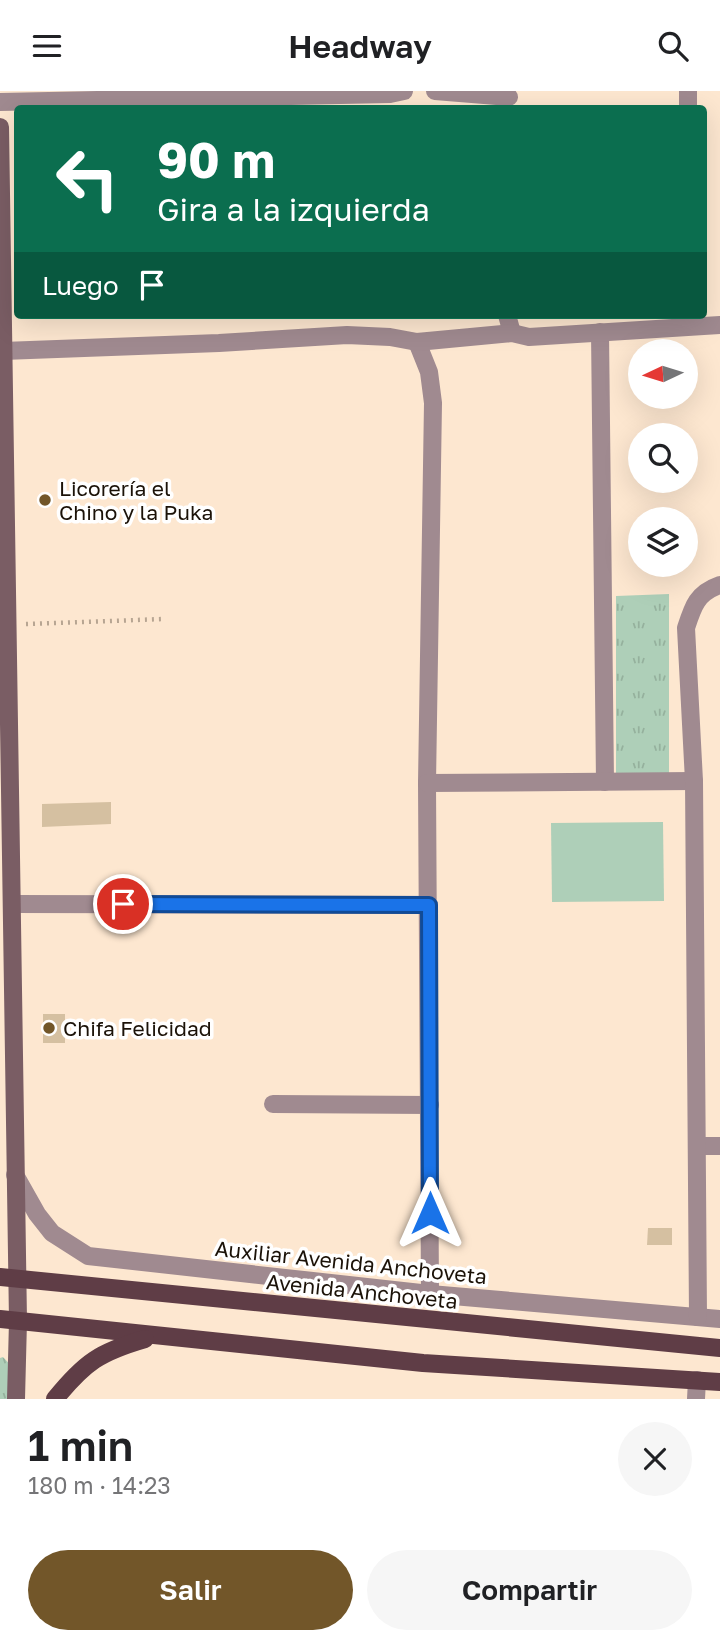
<!DOCTYPE html>
<html lang="es">
<head>
<meta charset="utf-8">
<style>
  :root { --surface:#fff; --page:#f6f6f6; --text:#202124; --muted:#757577; --accent:#725629 }
  body { margin:0; font-family:"Golos Text",sans-serif; background:var(--page); color:var(--text); height:100vh; display:flex; flex-direction:column; font-size:26px; white-space:nowrap }
  * { box-sizing:border-box; margin:0 }
  p { font-size:23px; color:var(--muted) }
  .icon { flex:none; width:38px; height:38px; fill:none; stroke:currentColor; stroke-width:2; stroke-linecap:round; stroke-linejoin:round }
  .map { position:relative; height:1308px; overflow:hidden }
  .panel { display:flex; flex-direction:column; background:var(--surface); flex:1 }
  .panel>* { flex:none }
  .top-card { position:absolute; left:14px; top:14px; width:693px; height:214px; border-radius:7px; box-shadow:0 7px 28px #0002; background:#0b6e4f; color:#fff; overflow:hidden }
  .needle { width:46px; rotate:266deg }
  .controls { position:absolute; left:628px; top:248px; display:grid; gap:14px }
  .controls a { display:grid; place-items:center; width:70px; height:70px; border-radius:50%; background:var(--surface); box-shadow:0 7px 28px #0002; font-size:35px }
  .pin { position:absolute; display:grid; place-items:center; width:60px; height:60px; color:#fff; margin:-30px; border:4px solid #fff; border-radius:50%; box-shadow:0 2px 7px #0007 }
  .me { position:absolute; width:77px; margin:-38px; rotate:0deg; stroke-linejoin:round; filter:drop-shadow(0 0 5px #0008) }
  .turn { display:flex; align-items:center; gap:24px; height:147px; padding:0 28px; font-size:32px }
  .turn .icon { width:91px; height:91px; stroke-width:2.5 }
  .turn b { display:block; font-size:49px; line-height:60px }
  .then { display:flex; align-items:center; height:66px; padding:0 28px; background:#0003; gap:14px; font-size:26px }
  .round { display:grid; place-items:center; flex:none; width:74px; height:74px; border-radius:37px; background:var(--page) }
  .summary { display:flex; align-items:center; justify-content:space-between; height:119px; padding:0 28px }
  h1 { font-size:42px; font-weight:600; line-height:52px }
  .action { display:flex; gap:14px; margin-top:auto; padding:14px 28px }
  .action a { flex:1; height:80px; border-radius:42px; background:var(--accent); color:#fff; font-size:28px; font-weight:600; line-height:80px; text-align:center }
  .action a+a { background:var(--page); color:var(--text) }
  header { display:flex; justify-content:space-between; align-items:center; height:91px; padding:0 28px; background:var(--surface); font-size:32px; font-weight:600 }
  .map>svg:first-child { display:block }
</style>
</head>
<body>
<header><svg class="icon" aria-label="menu" viewBox="0 0 24 24"><path d="M4 6h16M4 12h16M4 18h16"/></svg>Headway<svg class="icon" aria-label="search" viewBox="0 0 24 24"><circle cx="10" cy="10" r="6"/><path d="M15 15l6 6"/></svg></header>
<div class="map">
<svg width="720" height="1308" viewBox="0 0 720 1308">
  <defs>
    <pattern id="grass-tufts" width="24" height="20" patternUnits="userSpaceOnUse" patternTransform="scale(1.75)"><rect width="24" height="20" fill="#aecfb8"/><path d="M3 7l-1-3M5 7V3M7 7l1-3M15 17l-1-3M17 17v-4M19 17l1-3" fill="none" stroke="#95b19d"/></pattern>
  </defs>
  <rect width="100%" height="100%" fill="#fde7d0"/>
  <!-- grass -->
  <g fill="url(#grass-tufts)">
    <polygon points="669,503 669,682 616,685 616,505"/>
    <polygon points="3,1266 16,1280 16,1308 0,1308 0,1267"/>
  </g>
  <!-- pitch -->
  <polygon fill="#aecfb8" points="663,731 664,810 552,811 551,732"/>
  <!-- building -->
  <g fill="#d5c0a1">
    <polygon points="111,711 111,733 42,736 42,713"/>
    <rect x="43" y="923" width="22" height="29"/>
    <polygon points="648,1137 672,1137 672,1154 647,1154"/>
  </g>
  <g fill="none" stroke-linecap="round" stroke-linejoin="round">
    <!-- path -->
    <polyline stroke="#b7a592" stroke-width="4.5" stroke-dasharray="2 5" stroke-linecap="butt" points="26,533 164,528"/>
    <!-- street -->
    <g stroke="#a08a90" stroke-width="18">
      <polyline points="435,0 509,6"/>
      <polyline points="688,0 688,18"/>
      <polyline points="0,11 390,3 404,0"/>
      <polyline points="507,224 512,242"/>
      <polyline points="600,241 605,691"/>
      <polyline points="417,251 429,281 433,312 427,692 430,1203"/>
      <polyline points="3,260 219,252 347,244 390,246 417,251 512,242 529,246 720,234"/>
      <polyline points="427,692 694,690"/>
      <polyline points="12,813 429,814"/>
      <polyline points="273,1013 430,1014"/>
      <polyline points="697,1055 720,1055"/>
      <polyline points="15,1084 37,1123 52,1142 88,1165 430,1203 720,1228"/>
      <path d="M 698,1226 L 694,690 L 686,537 C 693,515 697,502 720,494"/>
      <polyline points="696,1308 697,1289"/>
    </g>
    <!-- secondary -->
    <polyline stroke="#7a5d64" stroke-width="18" points="0,36 18,1230 16,1308"/>
    <!-- primary -->
    <g stroke="#5f3d46" stroke-width="18">
      <polyline points="0,1186 720,1257"/>
      <polyline points="0,1228 423,1272 720,1291"/>
      <path d="M 55,1308 C 85,1271 100,1261 145,1248"/>
    </g>
  </g>
  <g fill="none" stroke-linecap="round" stroke-linejoin="round">
    <!-- route casing -->
    <g stroke="#114b97" stroke-width="18">
      <polyline id="route" points="123,813 429,814 430,1122"/>
    </g>
    <!-- route -->
    <use href="#route" stroke="#1a73e8" stroke-width="12"/>
  </g>
  <!-- markers -->
  <g fill="#725629" stroke="#fff" stroke-width="2.5">
    <circle cx="45" cy="409" r="7"/>
    <circle cx="49" cy="937" r="7"/>
  </g>
  <g text-anchor="middle" dominant-baseline="central" stroke-width="7" stroke-linejoin="round" paint-order="stroke">
    <!-- poi labels -->
    <g font-size="21" fill="#1b1208" stroke="#fff" text-anchor="start">
      <text x="59" y="397">Licorería el<tspan x="59" dy="24">Chino y la Puka</tspan></text>
      <text x="63" y="937">Chifa Felicidad</text>
    </g>
    <!-- street labels -->
    <g font-size="21" fill="#1b1208" stroke="#fff">
      <text transform="translate(351 1171) rotate(6)">Auxiliar Avenida Anchoveta</text>
      <text transform="translate(362 1200) rotate(6)">Avenida Anchoveta</text>
    </g>
  </g>
</svg>
<div class="controls">
<a><svg class="needle" viewBox="-14 -14 28 28"><path d="M0-13l5 13h-10z" fill="#e53935"/><path d="M0 13l5-13h-10z" fill="#757577"/></svg></a>
<a><svg class="icon" aria-label="search" viewBox="0 0 24 24"><circle cx="10" cy="10" r="6"/><path d="M15 15l6 6"/></svg></a>
<a><svg class="icon" aria-label="layers" viewBox="0 0 24 24"><path d="M12 4l9 5-9 5-9-5zM3 14l9 5 9-5"/></svg></a>
</div>
<div class="pin" style="left:123px;top:813px;background:#d93025"><svg class="icon" aria-label="arrive" viewBox="0 0 24 24"><path d="M6 21V4h12l-3 4 3 4H6"/></svg></div>
<svg class="me" style="left:430px;top:1122px" viewBox="-20 -20 40 40"><path d="M0-17L14 15 0 8-14 15z" fill="#1a73e8" stroke="#fff" stroke-width="4"/></svg>
<div class="top-card">
<div class="turn"><svg class="icon" aria-label="left" viewBox="0 0 24 24"><path d="M17 20v-9H6M10 6l-5 5 5 5"/></svg><div><b>90 m</b>Gira a la izquierda</div></div>
<div class="then">Luego<svg class="icon" aria-label="arrive" viewBox="0 0 24 24"><path d="M6 21V4h12l-3 4 3 4H6"/></svg></div>
</div>
</div>
<section class="panel">
<div class="summary"><div><h1>1 min</h1><p>180 m · 14:23</p></div><a class="round"><svg class="icon" aria-label="close" viewBox="0 0 24 24"><path d="M6 6l12 12M18 6L6 18"/></svg></a></div>
<div class="action"><a>Salir</a><a>Compartir</a></div>
</section>
</body>
</html>
